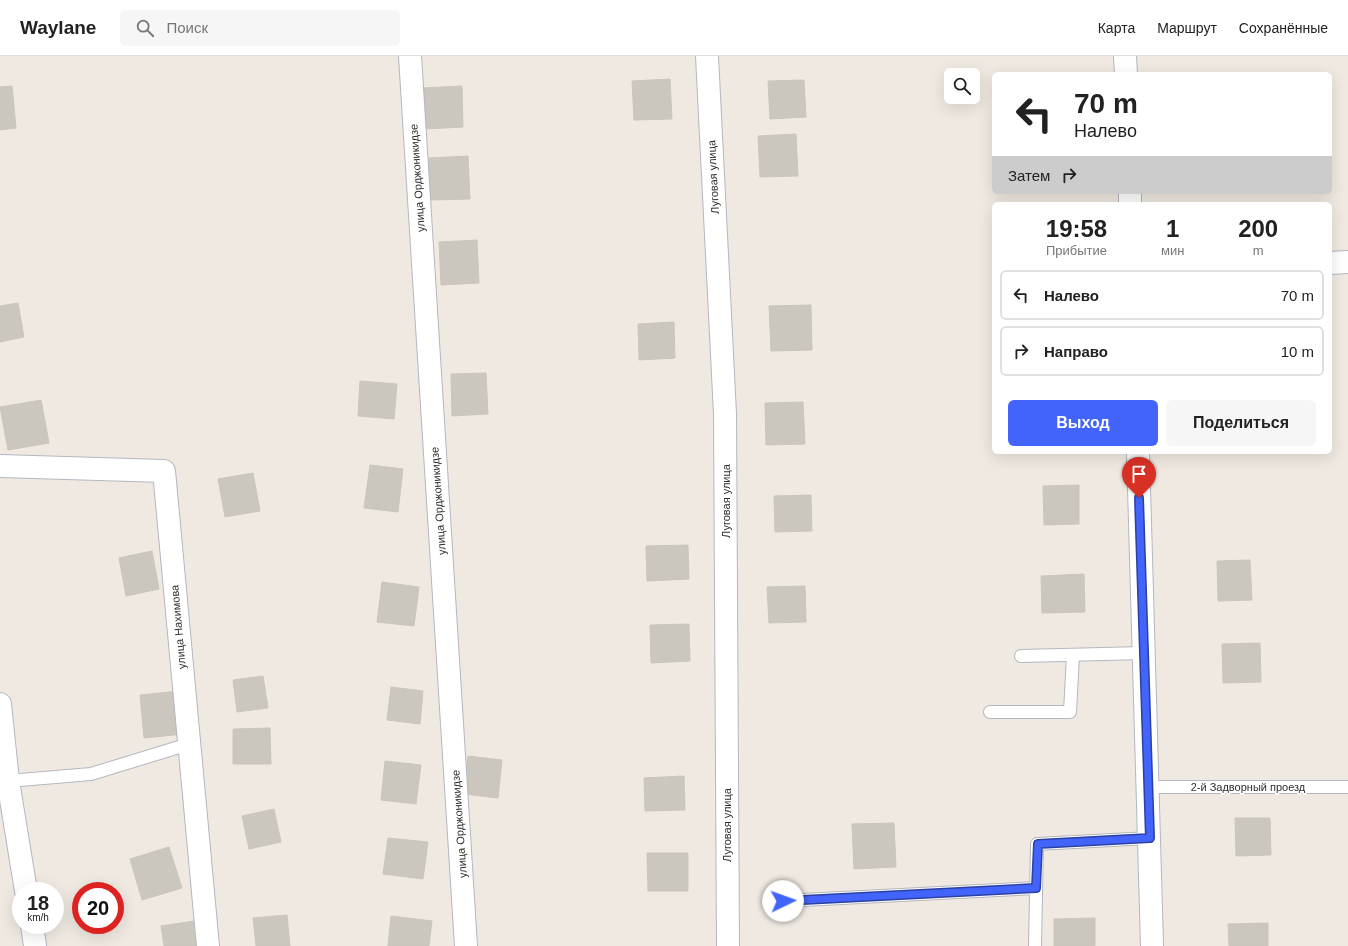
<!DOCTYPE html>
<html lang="ru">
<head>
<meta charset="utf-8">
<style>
  :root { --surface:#fff; --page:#f6f6f6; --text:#222; --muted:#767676; --line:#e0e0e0; --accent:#4264fb }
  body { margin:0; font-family:Arial,sans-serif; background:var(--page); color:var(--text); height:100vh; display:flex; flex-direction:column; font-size:15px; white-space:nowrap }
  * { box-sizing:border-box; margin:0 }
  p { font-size:13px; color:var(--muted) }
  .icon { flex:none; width:22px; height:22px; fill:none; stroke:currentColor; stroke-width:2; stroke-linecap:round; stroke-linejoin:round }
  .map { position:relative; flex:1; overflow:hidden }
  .drawer { position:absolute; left:992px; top:146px; width:340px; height:252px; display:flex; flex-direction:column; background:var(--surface); border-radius:6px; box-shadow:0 4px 16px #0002 }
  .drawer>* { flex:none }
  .hud { position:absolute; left:992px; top:16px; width:340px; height:122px; border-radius:6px; box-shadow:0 4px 16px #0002; background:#fff; color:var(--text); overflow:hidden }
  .fabs { position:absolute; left:944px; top:12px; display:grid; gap:8px }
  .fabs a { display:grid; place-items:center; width:36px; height:36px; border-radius:6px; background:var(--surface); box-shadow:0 4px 16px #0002; font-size:20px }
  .speed { position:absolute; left:12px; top:826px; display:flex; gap:8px; font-size:20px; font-weight:700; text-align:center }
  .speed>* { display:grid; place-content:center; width:52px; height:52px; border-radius:50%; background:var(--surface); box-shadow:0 4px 16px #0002; line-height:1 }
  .speed small { font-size:10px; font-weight:400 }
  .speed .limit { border:6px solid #d22; background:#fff; color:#111 }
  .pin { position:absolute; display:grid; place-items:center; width:34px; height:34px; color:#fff; margin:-41px -17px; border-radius:50% 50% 50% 0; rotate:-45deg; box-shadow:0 0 4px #0007 }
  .pin .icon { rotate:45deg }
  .me { position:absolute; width:44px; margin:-22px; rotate:87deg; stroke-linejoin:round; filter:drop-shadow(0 0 3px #0008) }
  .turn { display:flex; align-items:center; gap:14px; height:84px; padding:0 16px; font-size:18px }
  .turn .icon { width:52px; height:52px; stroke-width:2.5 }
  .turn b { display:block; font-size:28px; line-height:34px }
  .then { display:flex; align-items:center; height:38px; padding:0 16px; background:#0003; gap:8px; font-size:15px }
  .eta { display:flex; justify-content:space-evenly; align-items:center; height:68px; text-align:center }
  .eta b { font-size:24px; font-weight:700; line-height:28px }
  .button { display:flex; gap:8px; margin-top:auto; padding:8px 16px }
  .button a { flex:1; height:46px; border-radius:6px; background:var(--accent); color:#fff; font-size:16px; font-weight:700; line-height:46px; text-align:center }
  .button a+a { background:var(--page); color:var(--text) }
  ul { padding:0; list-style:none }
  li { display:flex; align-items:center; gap:12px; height:50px; margin:0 8px 6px; padding:0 8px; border:2px solid var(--line); border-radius:6px }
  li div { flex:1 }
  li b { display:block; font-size:15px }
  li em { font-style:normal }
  header { display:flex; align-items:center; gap:24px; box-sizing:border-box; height:56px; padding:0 20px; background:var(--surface); border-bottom:1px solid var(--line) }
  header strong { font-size:19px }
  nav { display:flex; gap:22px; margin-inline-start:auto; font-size:14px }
  .search { width:280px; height:36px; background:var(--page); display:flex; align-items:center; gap:10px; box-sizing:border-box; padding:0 14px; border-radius:6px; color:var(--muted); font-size:15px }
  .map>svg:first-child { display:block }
</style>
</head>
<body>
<header>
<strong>Waylane</strong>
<div class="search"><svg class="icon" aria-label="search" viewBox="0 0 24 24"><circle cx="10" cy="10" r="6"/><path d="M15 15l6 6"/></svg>Поиск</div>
<nav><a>Карта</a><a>Маршрут</a><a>Сохранённые</a></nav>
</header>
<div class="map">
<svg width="1348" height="890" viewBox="0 0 1348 890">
  <rect width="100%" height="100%" fill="#efe9e1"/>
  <!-- building -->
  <g fill="#cbc7bf" stroke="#cbc5ba">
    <polygon points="670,23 672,63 634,64 632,25"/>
    <polygon points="804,24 806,61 770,63 768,25"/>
    <polygon points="12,30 16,72 0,74 0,31"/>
    <polygon points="462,30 463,71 425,73 423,32"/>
    <polygon points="796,78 798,120 760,121 758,80"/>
    <polygon points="468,100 470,143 431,144 429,102"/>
    <polygon points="477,184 479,227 441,229 439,186"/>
    <polygon points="18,247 24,281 0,286 0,250"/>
    <polygon points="811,249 812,294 771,295 769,250"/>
    <polygon points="674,266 675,302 639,304 638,268"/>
    <polygon points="486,317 488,358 452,360 451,318"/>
    <polygon points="360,325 397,328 394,363 358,360"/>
    <polygon points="41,344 49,387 8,394 0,351"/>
    <polygon points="803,346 805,388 766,389 765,347"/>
    <polygon points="370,409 403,413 398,456 364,452"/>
    <polygon points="253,417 260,455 225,461 218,423"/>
    <polygon points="1079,429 1079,468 1044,469 1043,430"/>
    <polygon points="811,439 812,475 775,476 774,440"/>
    <polygon points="688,489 689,523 647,525 646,490"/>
    <polygon points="152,495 159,533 126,540 119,502"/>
    <polygon points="1250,504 1252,544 1218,545 1217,505"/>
    <polygon points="1084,518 1085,556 1042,557 1041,520"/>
    <polygon points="382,526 419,531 414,570 377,566"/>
    <polygon points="805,530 806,566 769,567 767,531"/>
    <polygon points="689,568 690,605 651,607 650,569"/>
    <polygon points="1260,587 1261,626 1223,627 1222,588"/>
    <polygon points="263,620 268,652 237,656 233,624"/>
    <polygon points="391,631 423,635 420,668 387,664"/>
    <polygon points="179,635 184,678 144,682 140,639"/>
    <polygon points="270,672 271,708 233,708 233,673"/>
    <polygon points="468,700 502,704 498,742 463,738"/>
    <polygon points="385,705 421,709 416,748 381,744"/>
    <polygon points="684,720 685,754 645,755 644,722"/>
    <polygon points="274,753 281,786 249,793 242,760"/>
    <polygon points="1235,762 1270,762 1271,799 1236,800"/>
    <polygon points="894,767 896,811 854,813 852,768"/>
    <polygon points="388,782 428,786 423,823 383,818"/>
    <polygon points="169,791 182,832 142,844 130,803"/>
    <polygon points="647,797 688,797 688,835 648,835"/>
    <polygon points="287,859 290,890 256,890 253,862"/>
    <polygon points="391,860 432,865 429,890 388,890"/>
    <polygon points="1095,862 1095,890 1054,890 1054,863"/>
    <polygon points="194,865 198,890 164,890 161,870"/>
    <polygon points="1268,867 1268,890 1229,890 1228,868"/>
  </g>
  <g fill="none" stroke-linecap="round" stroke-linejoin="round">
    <!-- service casing -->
    <g stroke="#b4b7c1" stroke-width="14">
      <g id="service">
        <polyline points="1021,600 1144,597"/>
        <polyline points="990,656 1070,656 1073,599"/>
        <polyline points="8,725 91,718 189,688"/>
        <polyline points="1148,731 1348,731"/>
        <polyline points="783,845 1036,832"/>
        <polyline points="1035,890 1037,788 1150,782"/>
      </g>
    </g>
    <!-- minor casing -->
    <g stroke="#b4b7c1" stroke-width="24">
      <g id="minor">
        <polyline points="410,0 466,890"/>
        <polyline points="707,0 725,358 728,890"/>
        <polyline points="1125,0 1126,18"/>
        <polyline points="1130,136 1130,148"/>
        <polyline points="1330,207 1348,206"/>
        <polyline points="1138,396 1152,890"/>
        <polyline points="0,410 164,415 208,890"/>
        <polyline points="0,648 8,725 26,835"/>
        <polyline points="32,869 35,890"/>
      </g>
    </g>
    <!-- service -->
    <use href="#service" stroke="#fff" stroke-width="12"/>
    <!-- minor -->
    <use href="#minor" stroke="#fff" stroke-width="22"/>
  </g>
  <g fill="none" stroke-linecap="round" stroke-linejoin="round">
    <!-- route casing -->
    <g stroke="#2b41a3" stroke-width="10">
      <polyline id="route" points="783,845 1036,832 1038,788 1150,782 1139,442"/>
    </g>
    <!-- route -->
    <use href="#route" stroke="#4264fb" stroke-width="7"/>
  </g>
  <g text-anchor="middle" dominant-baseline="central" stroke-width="3.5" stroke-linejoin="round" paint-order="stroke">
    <!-- street labels -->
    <g font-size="11" fill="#2e2e2e" stroke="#fff">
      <text transform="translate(713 121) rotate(-93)">Луговая улица</text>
      <text transform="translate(417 122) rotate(-94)">улица Орджоникидзе</text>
      <text transform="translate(438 445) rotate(-94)">улица Орджоникидзе</text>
      <text transform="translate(726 445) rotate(-90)">Луговая улица</text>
      <text transform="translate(178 571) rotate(-95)">улица Нахимова</text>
      <text x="1248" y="731">2-й Задворный проезд</text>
      <text transform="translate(459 768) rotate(-94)">улица Орджоникидзе</text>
      <text transform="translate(727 769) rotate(-90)">Луговая улица</text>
    </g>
  </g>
</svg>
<div class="fabs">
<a><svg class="icon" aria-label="search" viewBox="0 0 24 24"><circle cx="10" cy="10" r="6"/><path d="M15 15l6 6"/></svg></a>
</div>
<div class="speed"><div>18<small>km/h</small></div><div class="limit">20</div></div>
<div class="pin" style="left:1139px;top:442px;background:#d93025"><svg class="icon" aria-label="arrive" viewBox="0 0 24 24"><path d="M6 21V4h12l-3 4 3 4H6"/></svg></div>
<svg class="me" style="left:783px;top:845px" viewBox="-20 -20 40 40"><circle r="19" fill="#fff"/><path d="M0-13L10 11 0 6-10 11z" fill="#4264fb"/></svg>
<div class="hud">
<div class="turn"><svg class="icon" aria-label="left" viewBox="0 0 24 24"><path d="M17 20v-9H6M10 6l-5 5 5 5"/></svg><div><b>70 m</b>Налево</div></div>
<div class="then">Затем<svg class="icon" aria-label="right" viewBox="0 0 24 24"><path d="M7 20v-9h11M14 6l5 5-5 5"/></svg></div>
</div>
<section class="drawer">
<div class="eta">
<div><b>19:58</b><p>Прибытие</p></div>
<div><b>1</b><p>мин</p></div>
<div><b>200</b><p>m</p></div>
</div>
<ul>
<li><svg class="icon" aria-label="left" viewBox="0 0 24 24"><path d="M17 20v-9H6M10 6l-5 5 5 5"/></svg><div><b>Налево</b></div><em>70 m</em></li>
<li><svg class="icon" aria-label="right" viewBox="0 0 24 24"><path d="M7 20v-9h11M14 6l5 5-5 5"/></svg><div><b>Направо</b></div><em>10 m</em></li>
</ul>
<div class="button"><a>Выход</a><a>Поделиться</a></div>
</section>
</div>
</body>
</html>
